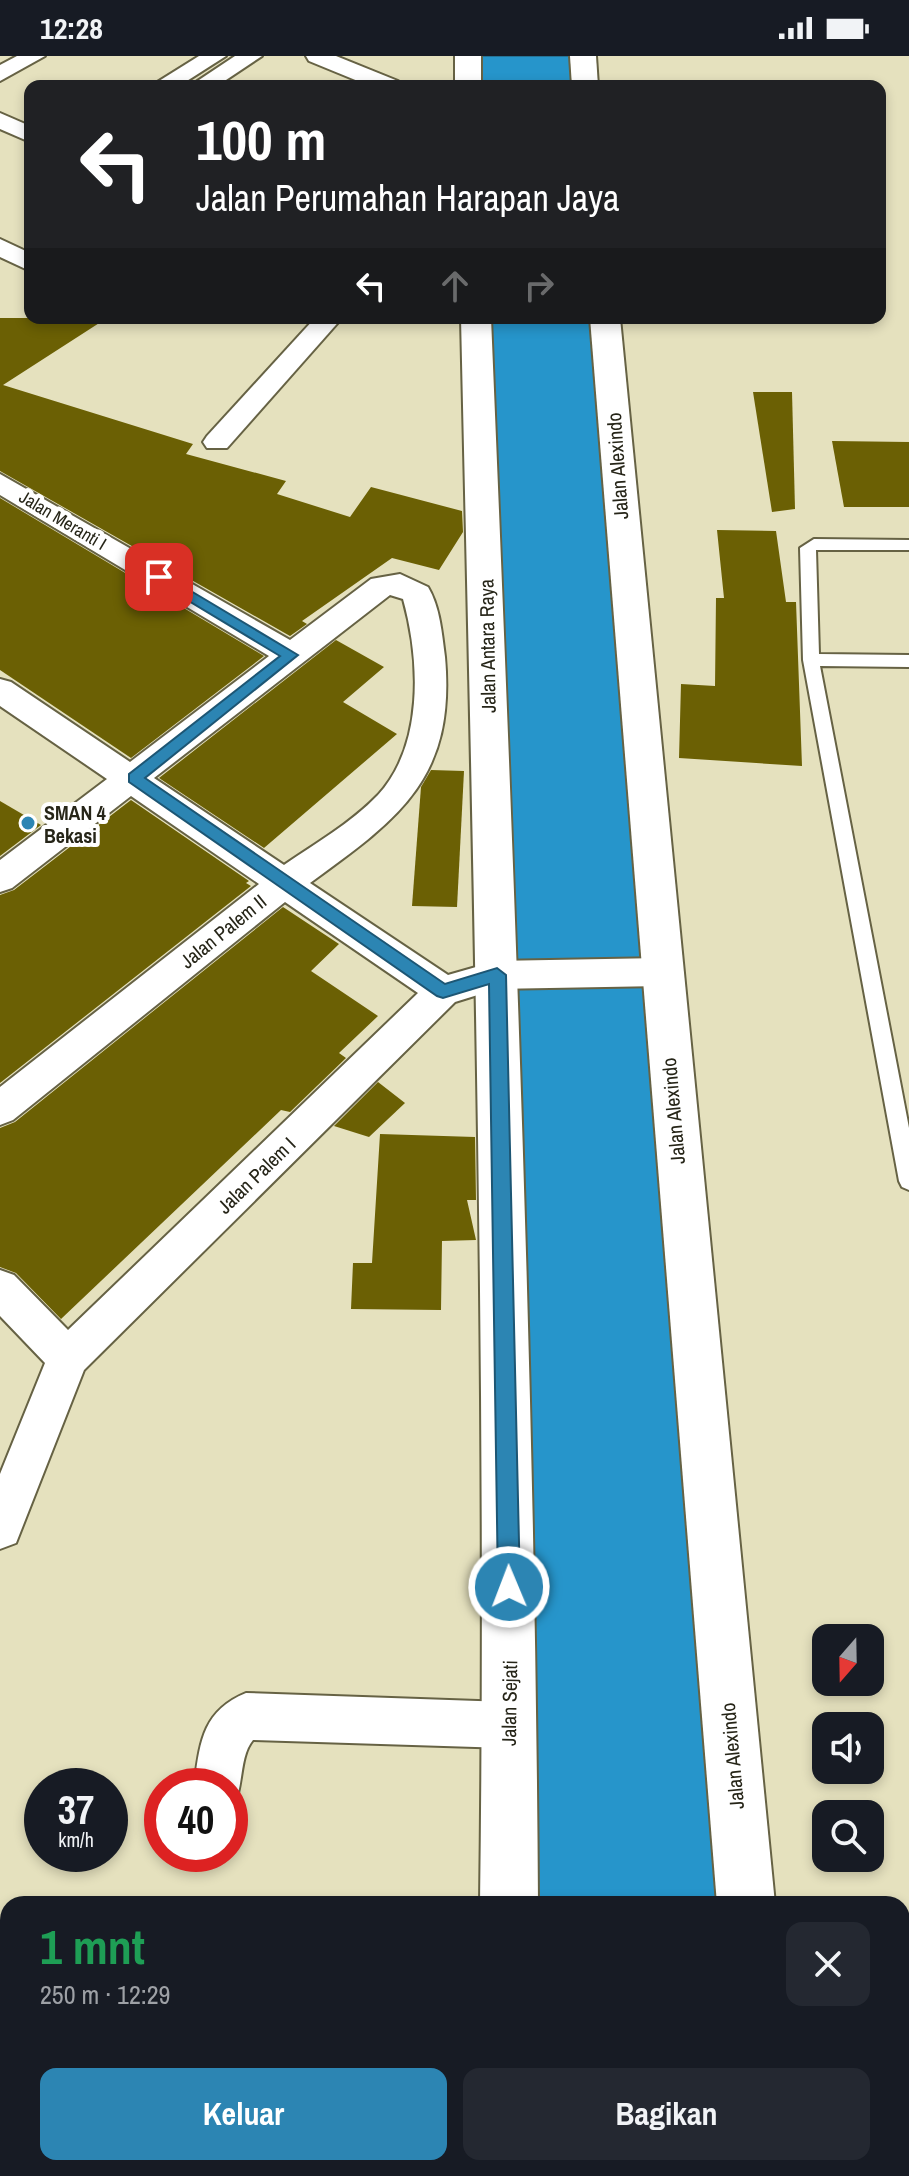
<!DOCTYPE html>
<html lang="id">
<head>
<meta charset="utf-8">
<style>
  :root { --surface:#171b24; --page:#242831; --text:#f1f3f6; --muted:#9ea1a6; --accent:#2c85b3 }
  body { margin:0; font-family:"Archivo Narrow",sans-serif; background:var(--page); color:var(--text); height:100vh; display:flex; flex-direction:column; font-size:30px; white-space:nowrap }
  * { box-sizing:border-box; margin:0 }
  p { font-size:26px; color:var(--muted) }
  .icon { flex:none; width:44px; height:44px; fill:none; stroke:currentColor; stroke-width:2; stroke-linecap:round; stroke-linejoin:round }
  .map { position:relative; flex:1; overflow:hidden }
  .panel { position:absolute; left:0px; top:1840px; width:910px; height:280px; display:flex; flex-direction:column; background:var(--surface); border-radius:24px 24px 0 0; box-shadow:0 4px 12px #0003 }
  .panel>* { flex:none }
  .top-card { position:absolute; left:24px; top:24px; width:862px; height:244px; border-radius:16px; box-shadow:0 4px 12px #0003; background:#202124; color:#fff; overflow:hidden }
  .needle { width:52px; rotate:200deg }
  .buttons { position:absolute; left:812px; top:1568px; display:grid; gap:16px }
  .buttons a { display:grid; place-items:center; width:72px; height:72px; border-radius:16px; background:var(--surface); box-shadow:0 4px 12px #0003; font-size:40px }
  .speed { position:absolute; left:24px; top:1712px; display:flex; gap:16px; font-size:40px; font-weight:700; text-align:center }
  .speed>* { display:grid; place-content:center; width:104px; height:104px; border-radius:50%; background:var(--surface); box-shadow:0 4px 12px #0003; line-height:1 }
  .speed small { font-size:20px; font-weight:400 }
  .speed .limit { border:12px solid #d22; background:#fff; color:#111 }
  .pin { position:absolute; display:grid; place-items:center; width:68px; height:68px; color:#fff; margin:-34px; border-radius:16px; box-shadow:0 4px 12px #0006 }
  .me { position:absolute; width:88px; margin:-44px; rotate:359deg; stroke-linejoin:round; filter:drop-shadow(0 0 6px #0008) }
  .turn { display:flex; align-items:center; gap:28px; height:168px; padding:0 40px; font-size:36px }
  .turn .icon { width:104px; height:104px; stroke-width:2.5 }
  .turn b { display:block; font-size:56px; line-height:68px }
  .lanes { display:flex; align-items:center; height:76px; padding:0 40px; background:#0003; justify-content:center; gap:40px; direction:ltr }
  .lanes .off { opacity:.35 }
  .round { display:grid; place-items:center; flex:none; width:84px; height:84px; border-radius:16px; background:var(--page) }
  .summary { display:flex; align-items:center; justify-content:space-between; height:136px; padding:0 40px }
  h1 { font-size:48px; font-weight:700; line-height:60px; color:#1e9e55 }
  .primary-button { display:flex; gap:16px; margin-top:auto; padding:16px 40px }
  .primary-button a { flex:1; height:92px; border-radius:16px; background:var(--accent); color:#fff; font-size:32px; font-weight:700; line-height:92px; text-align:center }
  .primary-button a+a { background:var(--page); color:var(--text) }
  .status { display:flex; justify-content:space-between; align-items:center; height:56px; padding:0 40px; background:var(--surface); direction:ltr }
  .status svg { height:22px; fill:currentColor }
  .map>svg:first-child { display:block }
</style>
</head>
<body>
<div class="status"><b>12:28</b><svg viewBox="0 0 49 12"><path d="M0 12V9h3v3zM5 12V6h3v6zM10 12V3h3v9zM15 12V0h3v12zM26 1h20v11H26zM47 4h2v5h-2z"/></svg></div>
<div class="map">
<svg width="909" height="2120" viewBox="0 0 909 2120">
  <rect width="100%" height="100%" fill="#e5e1be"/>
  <!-- water -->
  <g fill="#2695cb" stroke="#267395" stroke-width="2">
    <polygon points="476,0 582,0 585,30 476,30"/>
    <polygon points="476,262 605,262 746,1848 511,1848"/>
    <rect x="518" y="2112" width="252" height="8"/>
  </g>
  <!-- building -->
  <g fill="#6b6004">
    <polygon points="0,262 107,262 3,329 193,388 186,398 286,425 277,438 350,461 371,431 462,455 463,476 439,514 392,502 302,565 307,568 290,580 0,415"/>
    <polygon points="753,336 792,336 795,453 772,456"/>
    <polygon points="832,385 909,386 909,451 844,451"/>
    <polygon points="0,442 264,600 131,702 0,614"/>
    <polygon points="717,474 776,475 786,546 796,546 802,710 679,702 681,628 715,630 716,542 724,542"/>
    <polygon points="336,584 384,611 343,646 397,678 264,792 159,722"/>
    <polygon points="431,714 464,715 457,851 412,850 421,731"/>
    <polygon points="131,744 249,825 246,827 251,830 0,1027 0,839 14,834"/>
    <polygon points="0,745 41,769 0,800"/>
    <polygon points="283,851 339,888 311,915 378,960 339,997 346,1002 290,1056 281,1054 61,1263 16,1217 0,1211 0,1072 15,1066"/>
    <polygon points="378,1026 405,1047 369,1081 334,1070"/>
    <polygon points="380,1078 475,1081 476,1144 467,1144 476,1184 442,1185 441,1254 351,1253 353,1207 372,1207"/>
  </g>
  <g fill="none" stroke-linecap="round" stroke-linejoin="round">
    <!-- service casing -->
    <g stroke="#666244" stroke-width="4">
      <g id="service">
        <polygon points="814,483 909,484 909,494 816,494 819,598 909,599 909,611 820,610 909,1072 909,1134 902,1131 899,1125 803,604 800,492"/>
        <rect x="902" y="1974" width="7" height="28"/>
      </g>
    </g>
    <!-- minor casing -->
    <g stroke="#666244" stroke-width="4">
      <g id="minor">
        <polygon points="17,0 45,0 0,25 0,9"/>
        <polygon points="199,0 226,0 179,30 151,30"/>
        <polygon points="235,0 262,0 217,30 190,30"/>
        <polygon points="306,0 336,0 398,25 401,30 370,30 309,5"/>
        <polygon points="0,57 30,70 30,86 0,73"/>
        <polygon points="0,183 30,197 30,215 0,201"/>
        <polygon points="315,262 342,262 227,392 207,392 203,386 207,380"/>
        <path d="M 0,418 L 290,584 L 371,523 L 400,518 L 428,531 C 440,551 442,578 445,601 C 456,723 398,763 310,827 L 448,919 L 497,905 L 661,902 L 674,906 L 679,916 L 674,926 L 661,930 L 497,933 L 455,946 L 84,1314 L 16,1487 L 0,1493 L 0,1418 L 45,1307 L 0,1260 L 0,1214 L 14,1219 L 68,1274 L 418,937 L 285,846 L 13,1064 L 0,1069 L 0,1031 L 259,828 L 131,740 L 12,832 L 0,836 L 0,804 L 107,723 L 0,650 L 0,623 L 11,626 L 130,706 L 269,600 L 0,439 ZM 390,539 L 403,543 C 420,604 424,689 378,739 C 351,767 316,787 284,809 L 154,722 Z"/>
        <path d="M 246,1637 L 507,1646 L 524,1652 L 530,1669 L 524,1686 L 507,1692 L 253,1684 C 240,1699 243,1728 235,1747 L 230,1749 L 230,1730 L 194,1730 C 200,1687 202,1655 246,1637 Z"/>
      </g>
    </g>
    <!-- tertiary casing -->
    <g stroke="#666244" stroke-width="4">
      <g id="tertiary">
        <rect x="455" y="0" width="26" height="30"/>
        <polygon points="570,0 596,0 598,30 572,30"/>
        <path d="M 461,262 L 491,262 C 513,790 535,1319 538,1848 L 480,1848 C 487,1319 473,791 461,262 Z"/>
        <polygon points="590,262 620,262 775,1848 717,1848"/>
        <rect x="486" y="2112" width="62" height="8"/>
        <rect x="739" y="2112" width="62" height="8"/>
      </g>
    </g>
    <!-- service -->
    <use href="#service" fill="#fff" fill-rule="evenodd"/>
    <!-- minor -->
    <use href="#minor" fill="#fff" fill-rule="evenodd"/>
    <!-- tertiary -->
    <use href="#tertiary" fill="#fff" fill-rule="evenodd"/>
  </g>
  <!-- route -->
  <polygon fill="#2c85b3" stroke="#1d5674" stroke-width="2" points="159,516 298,599 145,722 445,928 497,912 506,919 520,1531 516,1539 509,1542 501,1539 498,1531 489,928 443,942 437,940 129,726 129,718 280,600 154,524 154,517"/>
  <!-- markers -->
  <circle fill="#2c85b3" stroke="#fff" stroke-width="3" cx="28" cy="767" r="8"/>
  <g text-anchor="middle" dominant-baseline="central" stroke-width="8" stroke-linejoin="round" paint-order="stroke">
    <!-- far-street labels -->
    <g font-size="18" fill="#262518" stroke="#fff">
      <text transform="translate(63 464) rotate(31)">Jalan Meranti I</text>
    </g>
    <!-- street labels -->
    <g font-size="20" fill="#262518" stroke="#fff">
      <text transform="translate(617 410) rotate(-94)">Jalan Alexindo</text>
      <text transform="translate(487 590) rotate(-91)">Jalan Antara Raya</text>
      <text transform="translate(223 875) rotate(-39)">Jalan Palem II</text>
      <text transform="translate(673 1055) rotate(-95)">Jalan Alexindo</text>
      <text transform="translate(256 1119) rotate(-44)">Jalan Palem I</text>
      <text transform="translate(509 1647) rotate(-89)">Jalan Sejati</text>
      <text transform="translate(732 1700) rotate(-95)">Jalan Alexindo</text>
    </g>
    <!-- poi labels -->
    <g font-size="20" font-weight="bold" fill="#262518" stroke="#fff" text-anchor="start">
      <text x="44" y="756">SMAN 4<tspan x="44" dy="23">Bekasi</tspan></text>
    </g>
  </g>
</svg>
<div class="buttons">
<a><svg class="needle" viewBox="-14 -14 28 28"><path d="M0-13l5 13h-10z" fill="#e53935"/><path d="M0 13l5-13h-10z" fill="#9ea1a6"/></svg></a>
<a><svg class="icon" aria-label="sound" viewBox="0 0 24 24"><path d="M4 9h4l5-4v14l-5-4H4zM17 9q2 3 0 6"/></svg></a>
<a><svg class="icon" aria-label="search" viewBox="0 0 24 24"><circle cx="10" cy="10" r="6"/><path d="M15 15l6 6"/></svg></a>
</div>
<div class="speed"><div>37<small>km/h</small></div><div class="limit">40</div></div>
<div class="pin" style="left:159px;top:521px;background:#d93025"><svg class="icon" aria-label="arrive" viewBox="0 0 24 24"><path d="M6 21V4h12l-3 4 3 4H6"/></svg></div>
<svg class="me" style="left:509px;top:1531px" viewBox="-20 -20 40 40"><circle r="17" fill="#2c85b3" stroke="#fff" stroke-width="3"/><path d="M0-11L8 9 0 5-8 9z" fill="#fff"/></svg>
<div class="top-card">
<div class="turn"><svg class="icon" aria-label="left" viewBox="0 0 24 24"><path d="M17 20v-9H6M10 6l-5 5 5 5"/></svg><div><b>100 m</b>Jalan Perumahan Harapan Jaya</div></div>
<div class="lanes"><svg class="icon" aria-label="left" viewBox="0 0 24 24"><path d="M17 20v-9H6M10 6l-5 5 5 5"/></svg><svg class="icon off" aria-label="ahead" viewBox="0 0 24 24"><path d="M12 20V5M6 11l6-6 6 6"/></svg><svg class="icon off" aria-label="right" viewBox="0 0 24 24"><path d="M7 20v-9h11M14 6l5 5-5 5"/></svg></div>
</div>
<section class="panel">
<div class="summary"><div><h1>1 mnt</h1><p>250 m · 12:29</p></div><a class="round"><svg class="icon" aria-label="close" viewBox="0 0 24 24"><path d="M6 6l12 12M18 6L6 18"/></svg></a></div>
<div class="primary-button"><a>Keluar</a><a>Bagikan</a></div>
</section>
</div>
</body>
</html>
